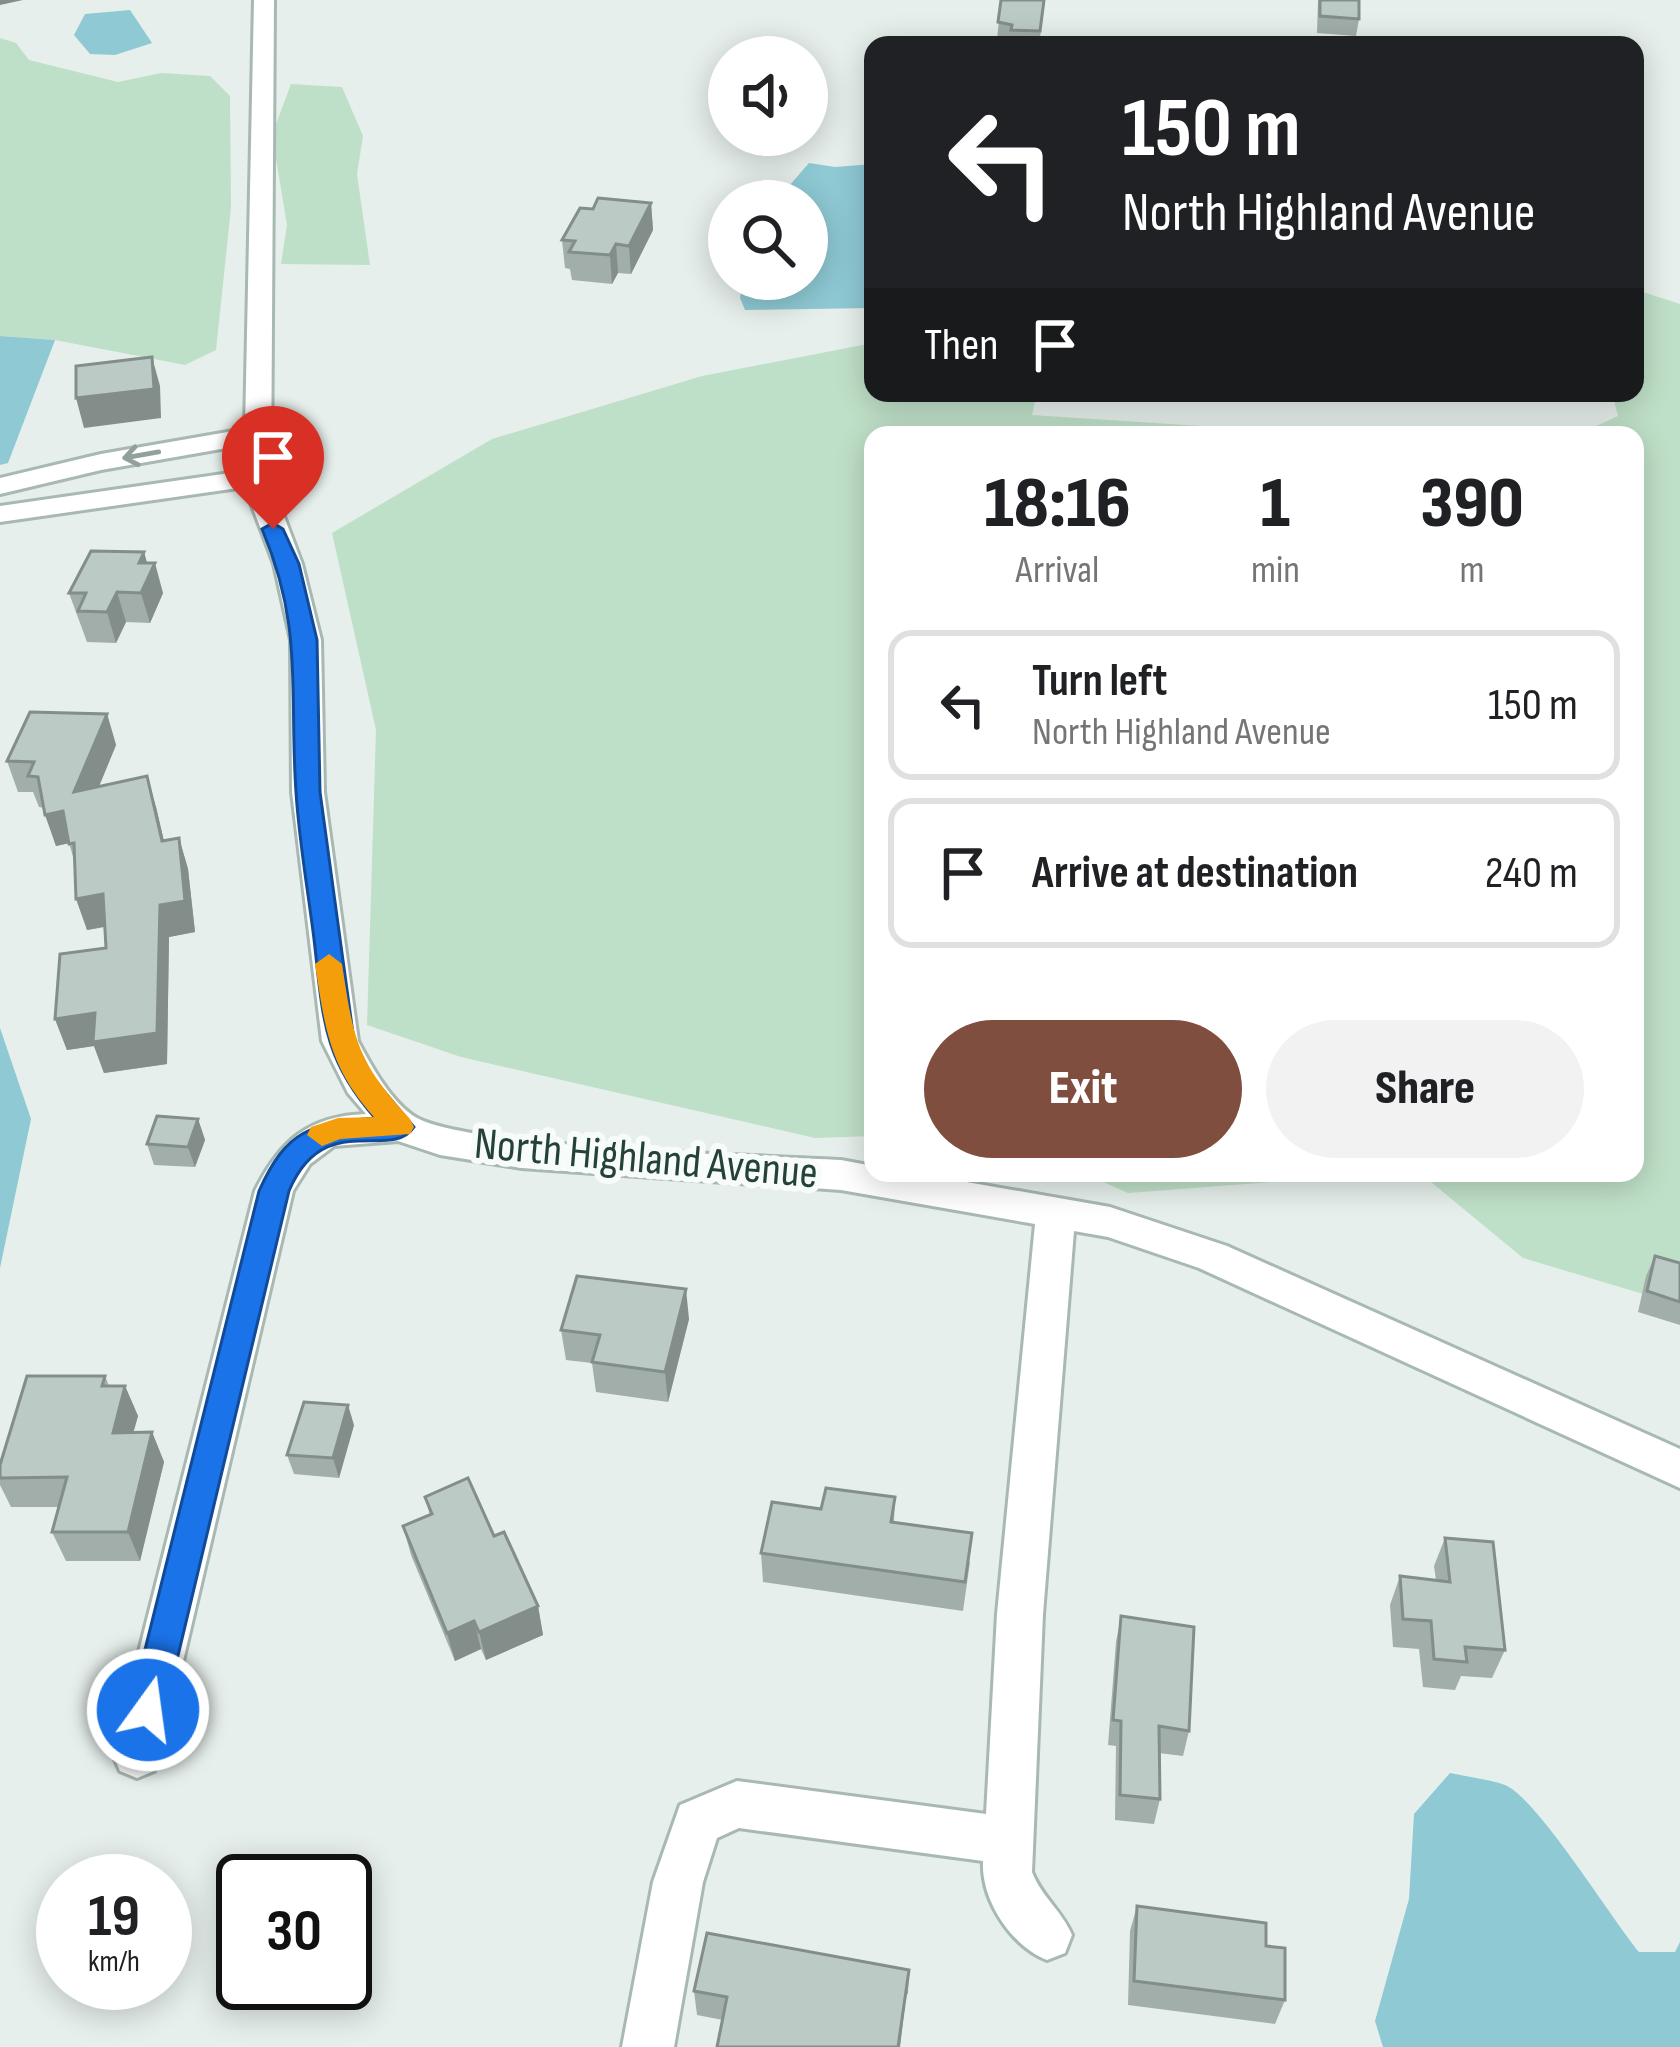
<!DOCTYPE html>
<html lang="en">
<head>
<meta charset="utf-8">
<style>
  :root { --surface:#fff; --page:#f2f2f2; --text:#202124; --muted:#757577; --line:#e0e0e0; --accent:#7f4e3f }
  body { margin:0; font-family:"Sofia Sans Condensed",sans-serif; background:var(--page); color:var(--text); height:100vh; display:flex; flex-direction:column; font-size:45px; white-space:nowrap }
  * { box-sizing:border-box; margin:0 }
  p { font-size:39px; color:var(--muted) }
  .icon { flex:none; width:66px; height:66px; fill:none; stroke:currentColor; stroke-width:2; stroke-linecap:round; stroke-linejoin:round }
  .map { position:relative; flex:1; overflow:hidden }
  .panel { position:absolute; left:864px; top:426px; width:780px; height:756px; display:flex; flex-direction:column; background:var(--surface); border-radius:24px; box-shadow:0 6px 30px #0003 }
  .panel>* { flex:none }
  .top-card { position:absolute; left:864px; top:36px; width:780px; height:366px; border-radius:24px; box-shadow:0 6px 30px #0003; background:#202124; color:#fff; overflow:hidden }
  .controls { position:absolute; left:708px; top:36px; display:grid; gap:24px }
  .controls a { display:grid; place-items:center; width:120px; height:120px; border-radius:50%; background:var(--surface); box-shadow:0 6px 30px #0003; font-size:60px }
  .speed { position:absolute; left:36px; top:1854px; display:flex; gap:24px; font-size:60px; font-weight:700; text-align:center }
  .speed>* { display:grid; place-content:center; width:156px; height:156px; border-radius:50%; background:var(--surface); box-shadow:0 6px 30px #0003; line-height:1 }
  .speed small { font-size:30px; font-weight:400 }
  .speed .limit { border:6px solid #111; border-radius:18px; background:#fff; color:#111 }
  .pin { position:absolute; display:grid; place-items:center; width:102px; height:102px; color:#fff; margin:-123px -51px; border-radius:50% 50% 50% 0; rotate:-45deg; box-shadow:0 0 12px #0007 }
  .pin .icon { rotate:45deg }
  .me { position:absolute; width:132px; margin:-66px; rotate:14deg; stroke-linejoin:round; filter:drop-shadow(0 0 9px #0008) }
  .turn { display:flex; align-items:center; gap:42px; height:252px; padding:0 60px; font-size:54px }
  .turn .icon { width:156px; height:156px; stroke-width:2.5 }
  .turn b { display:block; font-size:84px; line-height:102px }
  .then { display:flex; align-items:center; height:114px; padding:0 60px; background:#0003; gap:24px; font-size:45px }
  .eta { display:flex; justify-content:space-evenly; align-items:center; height:204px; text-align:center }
  .eta b { font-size:72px; font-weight:800; line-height:84px }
  .button { display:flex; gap:24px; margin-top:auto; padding:24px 60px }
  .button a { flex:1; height:138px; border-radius:72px; background:var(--accent); color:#fff; font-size:48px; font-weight:800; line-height:138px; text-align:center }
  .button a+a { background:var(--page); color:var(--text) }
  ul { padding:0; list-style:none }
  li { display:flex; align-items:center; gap:36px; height:150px; margin:0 24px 18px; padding:0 36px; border:6px solid var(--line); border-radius:24px }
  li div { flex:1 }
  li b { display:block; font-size:45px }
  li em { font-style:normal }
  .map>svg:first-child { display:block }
</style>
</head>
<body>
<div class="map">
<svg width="1680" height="2047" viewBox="0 0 1680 2047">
  <rect width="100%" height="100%" fill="#e6efeb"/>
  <!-- green -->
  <g fill="#bfe0c8">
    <polygon points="0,38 16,43 29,60 118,82 161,73 210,76 230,96 231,208 216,350 185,365 55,340 0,336"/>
    <polygon points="291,84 342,87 363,136 357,174 370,265 281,264 287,225 272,135"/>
    <polygon points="1643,292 1680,304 1680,1305 1523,1258 1420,1173 1635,1173 1635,435 1591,435 1594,427 1618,416 1612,393 1635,393 1635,293"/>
    <polygon points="873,343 873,393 1037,393 1032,415 1261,430 1268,435 873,435 873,1136 815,1138 461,1057 367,1025 376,730 332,533 492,439 702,376"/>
    <polygon points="1083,1173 1390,1173 1128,1193"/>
  </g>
  <!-- water -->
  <g fill="#8ec9d4">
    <polygon points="130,10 152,43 115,55 90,54 74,35 85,14"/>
    <polygon points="809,163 835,167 873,164 873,308 745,310 740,298 743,279 807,279 807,201 776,201"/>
    <polygon points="0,336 55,340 8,463 0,465"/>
    <polygon points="0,1028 31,1119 0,1268"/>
    <path d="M 1450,1773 C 1468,1777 1488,1779 1505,1785 C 1537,1798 1611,1918 1639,1952 L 1675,1952 L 1680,1942 L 1680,2047 L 1383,2047 L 1375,2021 L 1409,1899 L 1414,1814 Z"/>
  </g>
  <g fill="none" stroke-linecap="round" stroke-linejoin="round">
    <!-- minor casing -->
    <g stroke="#a8b8b2" stroke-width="6">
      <path id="minor" d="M 254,0 L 274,0 L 271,482 L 302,564 L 321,640 L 324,792 L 358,1041 C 372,1067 388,1097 412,1115 C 455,1148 769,1156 841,1160 L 873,1166 L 873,1173 L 915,1173 L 1110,1207 L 1227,1246 L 1680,1449 L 1680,1488 L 1199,1268 L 1108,1237 L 1074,1231 L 1043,1614 L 1032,1872 C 1041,1896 1062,1911 1072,1935 L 1065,1953 L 1047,1960 C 1012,1946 981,1901 983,1861 L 739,1828 L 717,1838 L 703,1882 L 674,2047 L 622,2047 L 653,1882 L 680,1805 L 737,1781 L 986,1814 L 997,1614 L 1035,1224 L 841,1190 L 522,1168 L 440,1155 L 398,1141 L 334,1146 L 310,1164 L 293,1191 L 161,1755 L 154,1771 L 137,1778 L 120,1771 L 113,1755 L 255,1191 C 280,1141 308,1116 366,1114 L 348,1093 L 322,1041 L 292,792 L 291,640 L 274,564 L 245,487 L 0,522 L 0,506 L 244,471 L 244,445 L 101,470 L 0,494 L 0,478 L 101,454 L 245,429 Z"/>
    </g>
    <!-- minor -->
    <use href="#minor" fill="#fff" fill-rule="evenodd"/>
  </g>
  <!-- wall -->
  <g fill="#a1aea9">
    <polygon points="1001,0 1045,0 1039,45 1011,45 1011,42 997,40"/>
    <polygon points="1318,0 1359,0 1359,19 1356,36 1317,33"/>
    <polygon points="651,203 653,230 631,274 618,273 612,284 572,280 570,269 565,268 562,240 593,209"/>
    <polygon points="144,552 147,563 163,593 150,623 126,622 116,643 87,642 69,593"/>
    <polygon points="107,714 116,745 99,786 156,807 164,841 179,838 188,869 195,932 169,937 167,1064 104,1073 94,1046 67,1050 55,1019 106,948 105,927 87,930 74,860 69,843 56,846 44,808 39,807 33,792 18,792 7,761"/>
    <polygon points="198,1119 205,1140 195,1167 154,1165 147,1144"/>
    <polygon points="1655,1256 1680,1263 1680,1325 1638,1312 1646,1276"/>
    <polygon points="689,1319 668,1402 596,1392 592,1363 566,1360 561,1330"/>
    <polygon points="105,1376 109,1386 125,1386 138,1416 133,1433 152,1432 164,1462 140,1561 66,1561 52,1532 59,1507 11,1507 0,1485 0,1465"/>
    <polygon points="354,1425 339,1478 294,1474 287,1455"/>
    <polygon points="425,1497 494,1536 538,1606 543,1635 486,1660 481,1649 455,1661 411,1555 403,1526 430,1515"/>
    <polygon points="895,1497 894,1522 970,1562 963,1611 763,1582 761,1553 821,1509"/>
    <polygon points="1445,1538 1505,1650 1492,1678 1461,1676 1455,1690 1423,1687 1419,1649 1393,1647 1390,1605 1400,1576 1436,1580 1434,1566"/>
    <polygon points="1121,1616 1189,1731 1183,1756 1159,1753 1160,1799 1154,1824 1115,1820 1116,1746 1108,1745 1116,1642"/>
    <polygon points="1137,1906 1285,2000 1275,2024 1128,2005 1130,1931"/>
    <polygon points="909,1970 908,1994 723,2020 697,2015 694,1991"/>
  </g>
  <!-- shaded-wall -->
  <g fill="#838d89">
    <polygon points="0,0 23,0 0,5"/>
    <polygon points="651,203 653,230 631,274 629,246"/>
    <polygon points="616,244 618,273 612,284 610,255"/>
    <polygon points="152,357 160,386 161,418 84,428 76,398"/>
    <polygon points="144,552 150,574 155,563 163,593 150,623 141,593 139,563"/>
    <polygon points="117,592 126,622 116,643 107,612"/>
    <polygon points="107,714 116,745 84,823 74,792"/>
    <polygon points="147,776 156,807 171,872 162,841"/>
    <polygon points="63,811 74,842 56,846 45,815"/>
    <polygon points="179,838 188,869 195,932 169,937 167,1064 104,1073 94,1046 67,1050 55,1019 160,905"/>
    <polygon points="103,894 113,925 87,930 76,899"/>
    <polygon points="198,1119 205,1140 195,1167 188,1147"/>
    <polygon points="686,1289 689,1319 668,1402 665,1372"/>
    <polygon points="125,1386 138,1416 125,1462 113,1433"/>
    <polygon points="348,1405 354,1425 339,1478 333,1458"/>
    <polygon points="152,1432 164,1462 140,1561 128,1532"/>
    <polygon points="538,1606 543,1635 486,1660 479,1632"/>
    <polygon points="474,1621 481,1649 455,1661 447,1633"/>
    <polygon points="909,1970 900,2047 898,2047"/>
  </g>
  <!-- building -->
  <g fill="#bbcac4" stroke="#838d89" stroke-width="3">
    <polygon points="1001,0 1044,0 1040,31 1011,30 1012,25 998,22"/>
    <polygon points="1320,0 1359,0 1359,19 1320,16"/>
    <polygon points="598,198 651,203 629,246 616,244 610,255 569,252 575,241 562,240 580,208 593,209"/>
    <polygon points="152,357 154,389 76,398 76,366"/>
    <polygon points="91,551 144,552 139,563 155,563 141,593 117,592 107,612 78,611 86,593 69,593"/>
    <polygon points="30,712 107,714 74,792 147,776 162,841 179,838 185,901 160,905 157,1033 93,1042 95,1013 55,1019 60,954 106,948 103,894 76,899 74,843 69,844 63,811 45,815 38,777 28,776 34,762 7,761"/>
    <polygon points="157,1116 198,1119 188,1147 147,1144"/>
    <polygon points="1655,1256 1680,1263 1680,1302 1647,1291"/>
    <polygon points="577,1276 686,1289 665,1372 592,1362 600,1335 561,1330"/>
    <polygon points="27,1376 105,1376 102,1386 125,1386 113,1433 152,1432 128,1532 52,1532 67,1477 0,1478 0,1465"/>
    <polygon points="304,1402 348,1405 333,1458 287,1455"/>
    <polygon points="468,1478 494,1536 504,1532 538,1606 479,1632 474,1621 447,1633 403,1526 432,1514 425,1497"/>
    <polygon points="826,1488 895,1497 891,1522 972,1533 965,1582 761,1553 772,1502 821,1509"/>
    <polygon points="1445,1538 1493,1542 1505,1650 1465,1647 1467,1662 1434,1659 1431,1621 1403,1619 1400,1576 1450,1582"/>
    <polygon points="1121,1616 1194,1627 1189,1731 1159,1726 1160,1799 1120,1795 1121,1721 1113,1720"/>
    <polygon points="1137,1906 1266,1923 1266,1946 1285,1948 1285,2000 1134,1981"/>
    <polygon points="707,1933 909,1970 898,2047 717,2047 727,1997 694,1991"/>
  </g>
  <!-- one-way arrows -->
  <defs><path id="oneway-shaft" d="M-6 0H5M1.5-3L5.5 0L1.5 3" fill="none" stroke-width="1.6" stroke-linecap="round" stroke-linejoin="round" transform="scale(3)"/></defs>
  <use stroke="#92a09c" href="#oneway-shaft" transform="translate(141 455) rotate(170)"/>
  <!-- route -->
  <path fill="#1a73e8" stroke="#114b97" stroke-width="3" d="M 273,523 L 283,529 L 299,564 L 317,640 L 320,792 L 354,1041 L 372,1077 L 414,1127 C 391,1162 324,1108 289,1191 L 165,1710 L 160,1722 L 148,1727 L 135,1722 L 130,1710 L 259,1191 C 287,1129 310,1124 375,1118 C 322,1058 323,1016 314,939 C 308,891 299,841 296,792 C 289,691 304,628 262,529 Z"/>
  <!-- slow -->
  <path fill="#f59e0b" d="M 329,954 L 342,964 C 354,1041 356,1060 410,1119 L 414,1127 L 410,1134 L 340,1139 L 322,1146 L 307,1135 L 311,1127 L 338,1118 L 374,1117 C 329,1067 325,1028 315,964 Z"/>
  <g text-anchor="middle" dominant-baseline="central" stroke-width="12" stroke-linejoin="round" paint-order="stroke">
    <!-- street labels -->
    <g font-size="45" fill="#24423a" stroke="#f7fbf9">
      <text transform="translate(646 1159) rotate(5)">North Highland Avenue</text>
    </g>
  </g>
</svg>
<div class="controls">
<a><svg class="icon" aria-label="sound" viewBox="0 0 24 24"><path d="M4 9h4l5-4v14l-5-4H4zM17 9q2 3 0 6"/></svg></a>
<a><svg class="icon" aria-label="search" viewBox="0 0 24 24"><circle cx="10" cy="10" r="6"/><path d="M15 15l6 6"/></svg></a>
</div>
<div class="speed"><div>19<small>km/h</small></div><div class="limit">30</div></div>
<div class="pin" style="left:273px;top:529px;background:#d93025"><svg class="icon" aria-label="arrive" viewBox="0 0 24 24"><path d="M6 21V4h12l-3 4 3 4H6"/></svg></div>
<svg class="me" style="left:148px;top:1710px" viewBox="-20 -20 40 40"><circle r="17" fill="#1a73e8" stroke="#fff" stroke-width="3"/><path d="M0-11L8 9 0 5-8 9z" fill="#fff"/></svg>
<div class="top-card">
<div class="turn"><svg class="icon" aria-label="left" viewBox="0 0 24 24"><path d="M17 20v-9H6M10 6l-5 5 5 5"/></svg><div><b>150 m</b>North Highland Avenue</div></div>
<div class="then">Then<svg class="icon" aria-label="arrive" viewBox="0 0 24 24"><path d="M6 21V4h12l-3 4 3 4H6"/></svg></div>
</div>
<section class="panel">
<div class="eta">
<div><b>18:16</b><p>Arrival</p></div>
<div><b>1</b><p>min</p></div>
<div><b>390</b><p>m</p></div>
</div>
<ul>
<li><svg class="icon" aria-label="left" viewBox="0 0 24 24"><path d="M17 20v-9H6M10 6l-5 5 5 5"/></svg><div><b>Turn left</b><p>North Highland Avenue</p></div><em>150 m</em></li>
<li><svg class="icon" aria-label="arrive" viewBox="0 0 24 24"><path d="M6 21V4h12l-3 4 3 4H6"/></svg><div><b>Arrive at destination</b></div><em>240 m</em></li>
</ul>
<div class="button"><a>Exit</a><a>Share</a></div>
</section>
</div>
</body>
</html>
